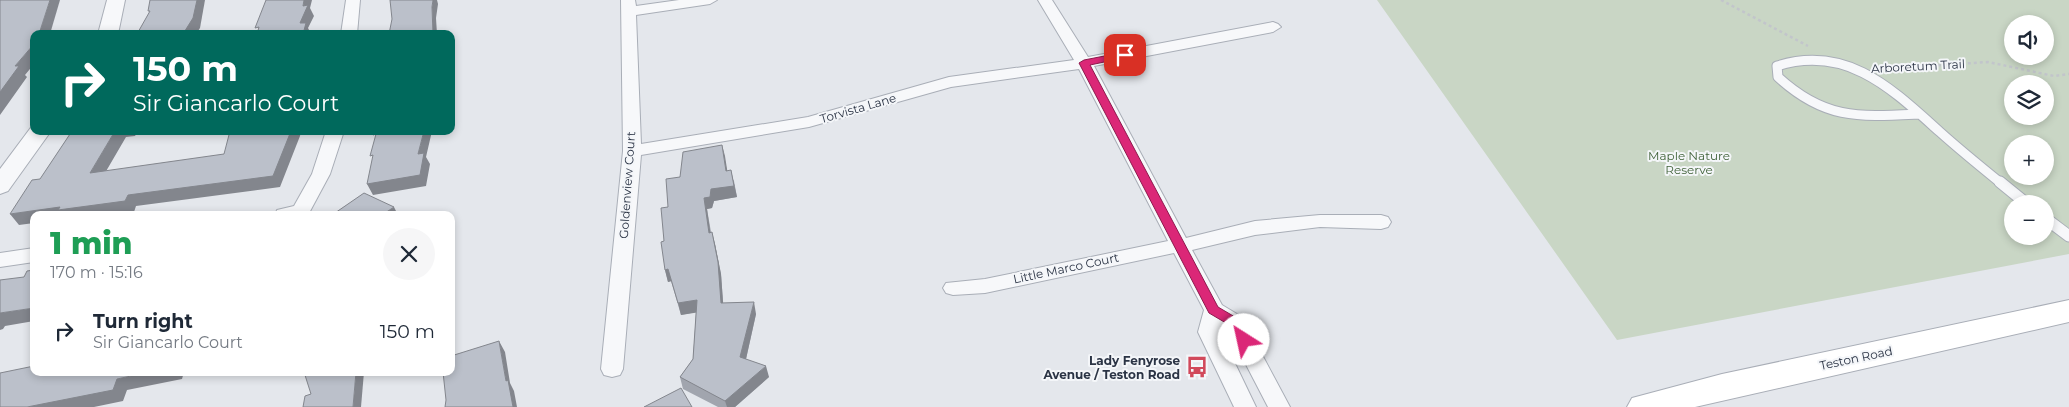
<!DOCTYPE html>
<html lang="en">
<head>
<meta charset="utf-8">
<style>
  :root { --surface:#fff; --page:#f6f6f7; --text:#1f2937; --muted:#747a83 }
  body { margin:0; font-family:Montserrat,sans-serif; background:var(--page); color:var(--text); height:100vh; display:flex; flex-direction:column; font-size:19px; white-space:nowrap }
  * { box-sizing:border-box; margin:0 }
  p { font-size:16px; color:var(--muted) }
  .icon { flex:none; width:28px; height:28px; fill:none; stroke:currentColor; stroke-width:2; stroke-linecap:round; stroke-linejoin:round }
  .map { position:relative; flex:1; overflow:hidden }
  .sheet { position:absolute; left:30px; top:211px; width:425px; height:165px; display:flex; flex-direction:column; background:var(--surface); border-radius:10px; box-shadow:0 2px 8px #0003 }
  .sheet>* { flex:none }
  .guide { position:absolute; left:30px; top:30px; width:425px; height:105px; border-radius:10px; box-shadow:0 2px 8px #0003; background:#00695c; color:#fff; overflow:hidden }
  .buttons { position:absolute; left:2004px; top:15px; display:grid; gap:10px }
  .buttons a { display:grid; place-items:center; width:50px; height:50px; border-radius:50%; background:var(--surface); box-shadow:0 2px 8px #0003; font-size:25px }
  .pin { position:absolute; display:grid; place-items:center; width:42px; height:42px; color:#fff; margin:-21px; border-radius:10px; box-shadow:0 2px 8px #0006 }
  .me { position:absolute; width:55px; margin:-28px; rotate:325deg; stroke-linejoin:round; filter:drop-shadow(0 0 4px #0008) }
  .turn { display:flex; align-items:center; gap:18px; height:105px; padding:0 20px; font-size:22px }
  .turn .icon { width:65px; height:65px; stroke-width:2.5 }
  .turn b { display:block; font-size:35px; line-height:42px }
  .round { display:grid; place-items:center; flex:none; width:52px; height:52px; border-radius:26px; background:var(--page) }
  .head { display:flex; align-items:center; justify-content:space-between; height:85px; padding:0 20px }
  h1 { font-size:30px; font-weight:800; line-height:38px; color:#1e9e55 }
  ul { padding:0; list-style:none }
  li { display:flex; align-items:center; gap:15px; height:70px; padding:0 20px }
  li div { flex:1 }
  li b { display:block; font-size:19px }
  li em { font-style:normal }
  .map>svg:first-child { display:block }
</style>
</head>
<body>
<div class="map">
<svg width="2069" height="407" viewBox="0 0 2069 407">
  <rect width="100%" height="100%" fill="#e4e7ec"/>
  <!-- green -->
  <path fill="#c9d6c5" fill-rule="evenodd" d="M 1377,0 L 2069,0 L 2069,254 L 1617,340 ZM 2012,24 L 2045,24 L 2045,56 L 2012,56 ZM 2012,84 L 2045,84 L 2045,116 L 2012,116 ZM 2012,144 L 2045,144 L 2045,176 L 2012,176 ZM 2012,204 L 2045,204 L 2045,236 L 2012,236 Z"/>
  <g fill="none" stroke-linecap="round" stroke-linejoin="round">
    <!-- service-far1 casing -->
    <g stroke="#a9aeb7" stroke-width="11">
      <path id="service-far1" d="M 1919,114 C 1859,117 1825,120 1778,77 L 1777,66 C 1847,44 1892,89 1940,132 C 1960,150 1981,167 2002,184"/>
    </g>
    <!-- service casing -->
    <g stroke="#a9aeb7" stroke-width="13">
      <g id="service">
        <polyline points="2000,182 2027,204"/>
        <polyline points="2045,218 2069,236"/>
      </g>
    </g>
    <!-- minor casing -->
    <g stroke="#a9aeb7" stroke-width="2">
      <g id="minor">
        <polygon points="346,0 360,0 357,34 341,34"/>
        <polygon points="621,0 635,0 636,6 679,0 717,0 710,4 636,15 641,144 808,117 949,77 1074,60 1038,0 1052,0 1088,57 1273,22 1278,24 1281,27 1273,32 1094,66 1186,238 1255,221 1320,215 1381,215 1388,217 1391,222 1388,227 1381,229 1320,227 1255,235 1192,250 1222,305 1242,317 1290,407 1268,407 1227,328 1221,325 1220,332 1256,407 1234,407 1198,332 1204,310 1174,253 985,293 953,295 946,293 943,288 946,283 985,279 1168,241 1079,69 951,87 809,127 641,155 623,369 620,375 612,377 604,375 601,369 623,151"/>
        <polygon points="326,131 344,131 330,174 308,215 275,215 277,210 294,206 312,174"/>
        <polygon points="34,248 34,262 0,267 0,253"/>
      </g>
    </g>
    <!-- tertiary casing -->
    <g stroke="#a9aeb7" stroke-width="2">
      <g id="tertiary">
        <polygon points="107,0 125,0 118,34 98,34"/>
        <polygon points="32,126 34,131 51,131 8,191 0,194 0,169"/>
      </g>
    </g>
    <!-- secondary casing -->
    <g stroke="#a9aeb7" stroke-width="2">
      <polygon id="secondary" points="2069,300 2069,322 1695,407 1627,407 1632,398 1722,374"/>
    </g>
    <!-- path -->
    <g stroke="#c2c5cb" stroke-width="2.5" stroke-dasharray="3 3" stroke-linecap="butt">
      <polyline points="1721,0 1808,46"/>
      <polyline points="1884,69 1988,62 2054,76 2069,74"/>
    </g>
    <!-- service-far1 -->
    <use href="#service-far1" stroke="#f7f8fa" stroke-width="9"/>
    <!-- service -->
    <use href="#service" stroke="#f7f8fa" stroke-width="11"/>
    <!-- minor -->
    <use href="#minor" fill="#f7f8fa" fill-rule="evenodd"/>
    <!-- tertiary -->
    <use href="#tertiary" fill="#f7f8fa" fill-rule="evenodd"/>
    <!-- secondary -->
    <use href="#secondary" fill="#fff" fill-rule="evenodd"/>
  </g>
  <!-- wall -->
  <polygon fill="#a1a5ae" points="722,145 727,171 734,181 737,197 714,201 712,208 707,209 711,232 715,244 721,274 723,303 756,314 746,359 769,377 735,407 718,407 683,389 680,377 693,359 696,312 681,315 671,281 668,282 665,270 664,241 668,207"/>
  <!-- shaded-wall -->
  <g fill="#83868d">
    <polygon points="50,0 60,0 50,34 39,34"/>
    <polygon points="197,0 205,0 200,28 196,34 183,34"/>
    <polygon points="304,0 312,0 310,8 314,16 308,28 311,34 303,34 300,23"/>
    <polygon points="433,0 437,0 438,4 436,18 437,34 433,34 432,7"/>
    <polygon points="34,44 34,64 25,75 27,77 0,115 0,92 15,66"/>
    <polygon points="115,131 138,131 135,136 126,137 98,185 90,173"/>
    <polygon points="291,131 301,131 300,136 280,187 136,206 134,212 112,215 34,215 34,223 19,225 10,214 128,195"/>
    <polygon points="424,131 432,131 426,157 430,164 426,186 373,195 367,184 418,154"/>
    <polygon points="722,145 725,156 729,182 726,171"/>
    <polygon points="731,170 737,197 714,201 712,208 707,209 712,244 709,233 704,198 711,189"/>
    <polygon points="394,207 398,215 382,215"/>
    <polygon points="712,232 715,244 721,274 724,315 721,303"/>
    <polygon points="668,269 672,281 668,282 665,270"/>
    <polygon points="697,300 700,312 681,315 678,303"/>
    <polygon points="754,302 756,314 744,368 740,357"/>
    <polygon points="34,308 34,321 5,326 3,329 0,330 0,313"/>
    <polygon points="499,341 505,352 510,383 514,391 517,407 513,407 506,381"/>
    <polygon points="766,366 769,377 735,407 727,407 725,401"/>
    <polygon points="149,372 184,372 182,379 127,390 123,401 94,407 27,407 117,379"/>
    <polygon points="356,372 364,372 361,407 353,407"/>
  </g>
  <!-- building -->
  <g fill="#bbc0ca" stroke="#83868d">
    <polygon points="0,0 50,0 39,34 34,34 34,44 15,66 19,66 0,92"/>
    <polygon points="150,0 197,0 193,18 183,34 137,34 150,11 148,11"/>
    <polygon points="266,0 304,0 303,6 308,5 300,23 306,23 303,34 257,34 259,27 255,28"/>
    <polygon points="390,0 433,0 432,7 433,34 389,34 392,19"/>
    <polygon points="72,131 115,131 90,173 224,154 230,131 291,131 273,176 128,195 125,201 58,210 60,207 10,214 32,180 40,179"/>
    <polygon points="375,131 424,131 418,154 424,153 420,175 367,184 373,155 370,156 376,134 373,135"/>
    <polygon points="722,145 726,171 731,170 734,186 711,189 710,197 704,198 709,233 712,232 718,262 721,303 754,302 740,357 766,366 725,401 680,377 693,359 697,300 678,303 668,269 665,270 661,242 664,241 661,208 668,207 666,179 680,177 683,152"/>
    <polygon points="364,193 394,207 382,215 332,215"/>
    <polygon points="34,270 34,308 0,313 0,280 24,277 27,271"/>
    <polygon points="499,341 506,381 508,380 513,407 445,407 446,400 443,372 451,372 451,356"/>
    <polygon points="34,366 34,372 149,372 117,379 113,390 27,407 0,407 0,373"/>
    <polygon points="304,372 356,372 353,407 303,407 305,396 311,394"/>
    <polygon points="681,388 692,407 644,407"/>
  </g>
  <!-- route -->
  <polygon fill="#db2777" stroke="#8e194d" points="1125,52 1130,55 1128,57 1090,65 1218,307 1240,320 1251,340 1249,343 1240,343 1231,326 1209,313 1079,63 1084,60"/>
  <!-- icons -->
  <defs>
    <g id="bus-bare" transform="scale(1.725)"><path d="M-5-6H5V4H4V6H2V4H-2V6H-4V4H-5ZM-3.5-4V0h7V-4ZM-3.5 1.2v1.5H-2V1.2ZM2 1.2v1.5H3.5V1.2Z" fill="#d1495b" stroke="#f4f6f9" stroke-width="2.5" paint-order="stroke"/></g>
  </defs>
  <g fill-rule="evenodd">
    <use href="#bus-bare" x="1197" y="367"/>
  </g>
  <g text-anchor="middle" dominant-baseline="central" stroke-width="4" stroke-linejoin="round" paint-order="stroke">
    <!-- street labels -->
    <g font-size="12" fill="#2b3445" stroke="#f4f6f9">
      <text transform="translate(1918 66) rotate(-3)">Arboretum Trail</text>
      <text transform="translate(858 108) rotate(-16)">Torvista Lane</text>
      <text transform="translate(627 185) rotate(-86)">Goldenview Court</text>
      <text transform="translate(1066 268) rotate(-12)">Little Marco Court</text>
      <text transform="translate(1856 358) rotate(-12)">Teston Road</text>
    </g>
    <!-- park labels -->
    <g font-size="12" fill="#3f6138" stroke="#f4f6f9">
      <text x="1689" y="155">Maple Nature<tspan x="1689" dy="14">Reserve</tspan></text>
    </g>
    <!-- poi labels -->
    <g font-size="12" font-weight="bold" fill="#2b3445" stroke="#f4f6f9" text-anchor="end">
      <text x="1180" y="360">Lady Fenyrose<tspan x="1180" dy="14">Avenue / Teston Road</tspan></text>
    </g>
  </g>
</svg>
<div class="buttons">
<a><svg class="icon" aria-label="sound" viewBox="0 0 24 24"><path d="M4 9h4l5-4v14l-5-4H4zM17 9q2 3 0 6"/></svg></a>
<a><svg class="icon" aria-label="layers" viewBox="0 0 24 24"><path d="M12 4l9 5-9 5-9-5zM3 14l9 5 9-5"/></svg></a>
<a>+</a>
<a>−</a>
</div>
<div class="pin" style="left:1125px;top:55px;background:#d93025"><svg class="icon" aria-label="arrive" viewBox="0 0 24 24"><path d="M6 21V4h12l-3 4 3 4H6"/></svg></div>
<svg class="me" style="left:1244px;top:340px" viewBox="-20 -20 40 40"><circle r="19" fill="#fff"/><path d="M0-13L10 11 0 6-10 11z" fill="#db2777"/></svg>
<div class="guide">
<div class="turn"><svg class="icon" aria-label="right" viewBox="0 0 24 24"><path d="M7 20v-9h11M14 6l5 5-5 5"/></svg><div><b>150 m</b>Sir Giancarlo Court</div></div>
</div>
<section class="sheet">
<div class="head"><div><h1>1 min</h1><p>170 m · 15:16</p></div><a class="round"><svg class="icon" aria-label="close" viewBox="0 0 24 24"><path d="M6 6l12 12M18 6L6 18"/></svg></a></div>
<ul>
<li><svg class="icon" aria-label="right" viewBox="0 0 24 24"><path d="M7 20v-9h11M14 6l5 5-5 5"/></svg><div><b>Turn right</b><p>Sir Giancarlo Court</p></div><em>150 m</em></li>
</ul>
</section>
</div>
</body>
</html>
